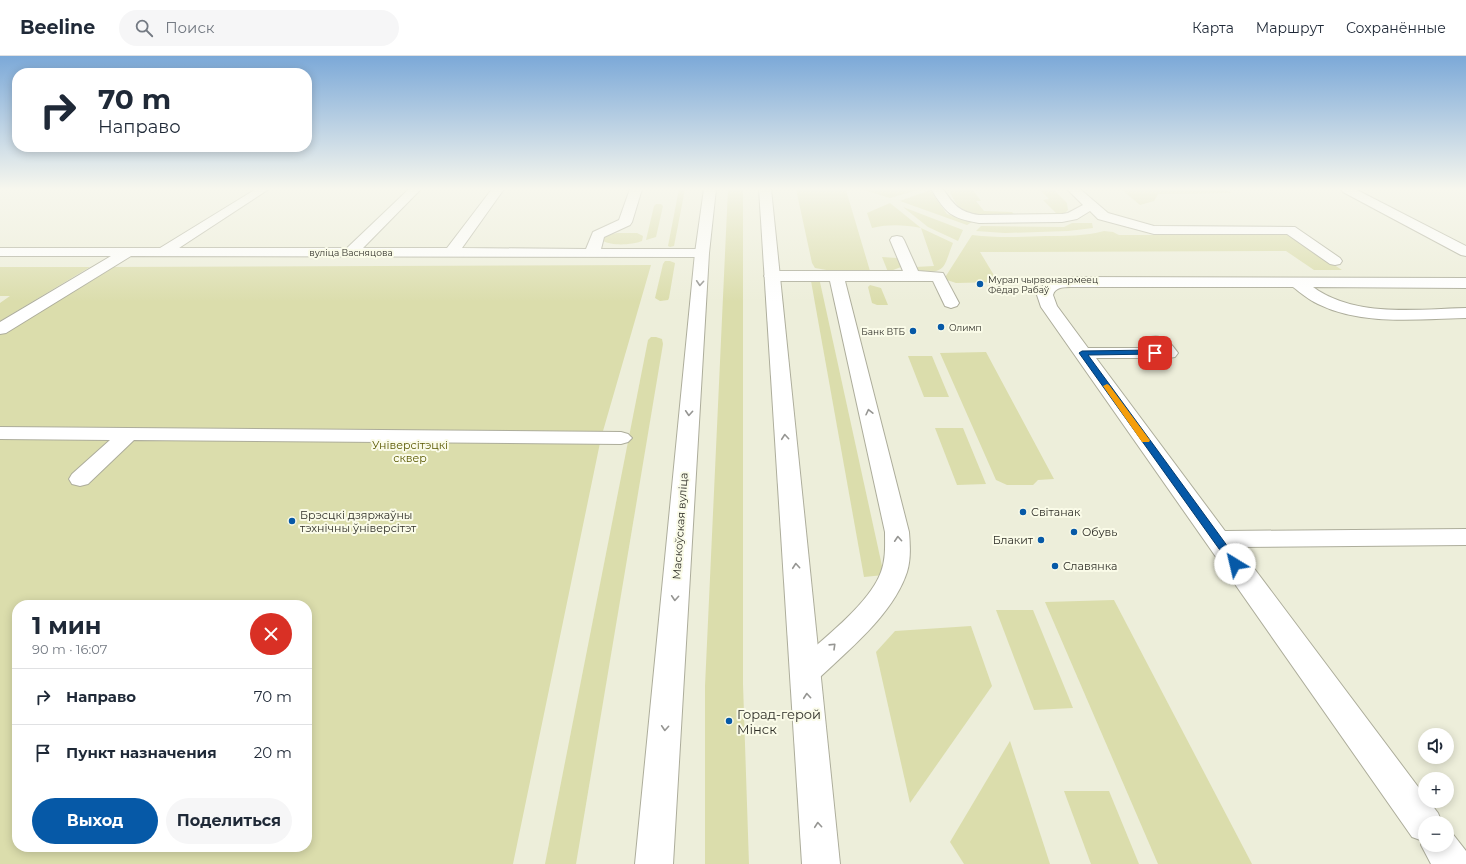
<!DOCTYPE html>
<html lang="ru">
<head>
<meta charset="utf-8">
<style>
  :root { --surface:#fff; --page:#f6f6f7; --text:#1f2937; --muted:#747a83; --line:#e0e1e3; --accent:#0659a7 }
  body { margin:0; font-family:Montserrat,sans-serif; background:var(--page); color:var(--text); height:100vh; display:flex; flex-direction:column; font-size:15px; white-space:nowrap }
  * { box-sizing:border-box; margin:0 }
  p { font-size:13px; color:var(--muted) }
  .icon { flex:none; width:22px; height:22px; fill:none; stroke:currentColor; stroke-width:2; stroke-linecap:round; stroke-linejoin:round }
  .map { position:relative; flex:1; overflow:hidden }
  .panel { position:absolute; left:12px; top:544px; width:300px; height:252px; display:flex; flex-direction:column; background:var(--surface); border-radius:16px; box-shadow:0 2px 10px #0003 }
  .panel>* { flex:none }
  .hud { position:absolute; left:12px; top:12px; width:300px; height:84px; border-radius:16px; box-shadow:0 2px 10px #0003; background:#fff; color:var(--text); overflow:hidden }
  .controls { position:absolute; left:1418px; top:672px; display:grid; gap:8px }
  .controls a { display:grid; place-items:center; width:36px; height:36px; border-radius:50%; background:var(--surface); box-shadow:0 2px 10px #0003; font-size:20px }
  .pin { position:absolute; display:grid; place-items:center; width:34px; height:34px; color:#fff; margin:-17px; border-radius:8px; box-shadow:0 2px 6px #0006 }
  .me { position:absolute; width:44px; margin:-22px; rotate:324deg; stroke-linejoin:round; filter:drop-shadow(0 0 3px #0008) }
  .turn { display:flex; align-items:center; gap:14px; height:84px; padding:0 20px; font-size:18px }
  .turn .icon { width:52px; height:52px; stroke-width:2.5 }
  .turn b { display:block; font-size:28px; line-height:34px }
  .round { display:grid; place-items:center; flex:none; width:42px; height:42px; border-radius:21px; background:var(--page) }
  .head { display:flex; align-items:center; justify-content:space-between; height:68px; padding:0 20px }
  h1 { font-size:24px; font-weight:700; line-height:30px }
  .primary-button { display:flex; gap:8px; margin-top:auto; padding:8px 20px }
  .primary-button a { flex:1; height:46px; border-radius:24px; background:var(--accent); color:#fff; font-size:16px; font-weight:700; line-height:46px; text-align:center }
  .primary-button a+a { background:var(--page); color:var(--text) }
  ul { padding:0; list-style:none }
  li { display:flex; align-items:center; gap:12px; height:56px; padding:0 20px; border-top:1px solid var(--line) }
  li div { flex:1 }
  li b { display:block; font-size:15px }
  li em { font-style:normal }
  header { display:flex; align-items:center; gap:24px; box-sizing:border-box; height:56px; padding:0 20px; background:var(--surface); border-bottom:1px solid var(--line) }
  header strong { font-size:19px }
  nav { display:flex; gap:22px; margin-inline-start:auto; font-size:14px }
  .search { width:280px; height:36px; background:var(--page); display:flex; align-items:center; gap:10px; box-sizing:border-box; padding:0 14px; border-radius:22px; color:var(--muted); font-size:15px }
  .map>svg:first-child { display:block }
</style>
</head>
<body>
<header>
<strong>Beeline</strong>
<div class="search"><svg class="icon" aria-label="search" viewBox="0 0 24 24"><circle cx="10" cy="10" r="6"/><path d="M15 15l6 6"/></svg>Поиск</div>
<nav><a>Карта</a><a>Маршрут</a><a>Сохранённые</a></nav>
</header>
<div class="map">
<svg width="1466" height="808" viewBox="0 0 1466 808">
  <rect width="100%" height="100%" fill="#edeeda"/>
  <!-- green -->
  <g fill="#dbddac" fill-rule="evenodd">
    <polygon points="679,133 685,133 674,190 670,191 668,190"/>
    <polygon points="728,133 743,133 743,628 749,808 705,808 705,630"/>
    <polygon points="796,133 841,133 846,134 870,215 832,215 815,212 812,207"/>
    <polygon points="860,133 921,133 890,142"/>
    <path d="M 950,133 L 972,133 L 981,145 L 976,145 L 984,155 L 1012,156 L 1016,160 C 996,160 965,165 954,144 C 952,140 949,137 950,133 Z"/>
    <polygon points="1002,133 1053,133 1067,147 1068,154 1064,158 1029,160 1027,158 1056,157 1043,144 1049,143 1039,133"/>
    <polygon points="1121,133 1225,133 1232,137 1158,138 1154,145 1140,149"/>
    <polygon points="930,134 947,158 972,166 967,169 900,145"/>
    <path d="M 890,147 L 921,172 L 953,187 C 943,212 947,217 918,216 L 915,211 L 934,210 L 921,172 C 905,169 889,168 872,172 L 867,157 Z"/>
    <polygon points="656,148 661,148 663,150 656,181 646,184 654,150"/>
    <polygon points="903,151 963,174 958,185 928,171"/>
    <polygon points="1072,167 1092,167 1093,172 1068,175 1005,177 976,175 981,170 1064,171"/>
    <path d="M 1104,175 L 1113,176 L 1119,179 L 1156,179 L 1154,176 L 1285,177 L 1342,214 L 1314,214 L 1286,195 L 980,196 L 998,226 L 956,227 L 944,223 L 972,179 C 997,182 1021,181 1046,180 C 1066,180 1085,180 1104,175 Z"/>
    <path d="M 617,177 L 637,177 L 643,180 L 642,185 C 632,189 612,190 603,185 L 605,180 Z"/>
    <polygon points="882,201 897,202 901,211 888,216"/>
    <polygon points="665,205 670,205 675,207 669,242 668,244 660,245 655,242 663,208"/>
    <path d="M 651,209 L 601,382 L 513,808 L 0,808 L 0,278 L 107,211 ZM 17,549 L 307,549 L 307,791 L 17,791 Z"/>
    <polygon points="0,211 90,211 0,265 0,247 10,240 0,240"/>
    <polygon points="811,225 820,226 884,519 864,521"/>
    <polygon points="870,229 881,232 888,249 877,249 872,247 868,231"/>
    <polygon points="651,281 656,281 662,283 663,288 576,808 545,808 648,284"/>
    <polygon points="986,296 1054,423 1038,424 1033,429 1007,429 996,424 940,297"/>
    <polygon points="908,300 932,300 949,341 924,341"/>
    <polygon points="935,372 963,372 986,428 957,429"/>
    <polygon points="1114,544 1252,808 1158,808 1045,546"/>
    <polygon points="996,554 1033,554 1073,652 1034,654"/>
    <polygon points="971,570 992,630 910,747 876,596 895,575"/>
    <polygon points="1010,685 1050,808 964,808 950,786"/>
    <polygon points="1064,735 1109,735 1139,808 1091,808"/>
  </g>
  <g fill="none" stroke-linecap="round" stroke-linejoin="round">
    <!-- minor casing -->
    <g stroke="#adad9b" stroke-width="2">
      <g id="minor">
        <polygon points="256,133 269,133 179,192 347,192 409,133 421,133 363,192 447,192 492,133 504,133 462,192 586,193 593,176 619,164 630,133 642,133 632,166 630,169 604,181 601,193 702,193 707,194 709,197 707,200 702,201 131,200 6,277 0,278 0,266 111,200 0,200 0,192 160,192"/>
        <path d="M 931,133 L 943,133 C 954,149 959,156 979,159 L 1062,158 L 1068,157 L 1083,149 L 1067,133 L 1080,133 L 1108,157 L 1154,170 L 1295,171 L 1340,202 L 1342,205 L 1340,208 L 1335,209 L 1330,208 L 1287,178 L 1154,178 L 1098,163 L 1090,155 L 1077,163 L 1062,166 L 979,167 C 950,162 946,157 931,133 Z"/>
        <polygon points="1341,133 1355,133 1466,190 1466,200 1461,199 1343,136"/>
        <path d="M 897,180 L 902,181 L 904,184 L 918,215 L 943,217 L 959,247 L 957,250 L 951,252 L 945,250 L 933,225 L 845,225 L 909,476 C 910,489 911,503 907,516 C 893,559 847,595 816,625 L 805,629 L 794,625 L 790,617 L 794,609 C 820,585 869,549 881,516 C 886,503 885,489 885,476 L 830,225 L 772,225 L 767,223 L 764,220 L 767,217 L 772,215 L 903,215 L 890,184 L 892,181 Z"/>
        <path d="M 1071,221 L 1466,222 L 1466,232 L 1313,231 C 1356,262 1416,253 1466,252 L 1466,262 C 1418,263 1363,270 1318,248 C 1309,244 1301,237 1293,231 L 1071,231 C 1064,231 1055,231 1053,239 L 1057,250 L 1088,292 L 1154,292 L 1148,285 L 1151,281 C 1163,278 1171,287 1178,297 L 1175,301 L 1169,302 L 1096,302 L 1225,475 L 1466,473 L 1466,489 L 1238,491 L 1425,740 L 1425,745 L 1429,745 L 1438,757 L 1442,767 L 1425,767 L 1425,789 L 1447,789 L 1447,775 L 1452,777 L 1466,795 L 1466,808 L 1431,808 L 1421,789 L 1423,785 L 1412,781 L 1041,251 L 1037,239 C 1042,224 1057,223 1071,221 Z"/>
        <polygon points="0,371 621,376 628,378 632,382 628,386 621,388 134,384 88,428 80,430 72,428 69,423 72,418 110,384 0,383"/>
      </g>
    </g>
    <!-- major casing -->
    <g stroke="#adad9b" stroke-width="2">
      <g id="major">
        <polygon points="704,133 716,133 709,197 673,808 635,808 695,197"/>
        <polygon points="759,133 771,133 840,808 802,808"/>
      </g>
    </g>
    <!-- minor -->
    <use href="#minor" fill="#fff" fill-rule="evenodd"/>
    <!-- major -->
    <use href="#major" fill="#fff" fill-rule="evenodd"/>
  </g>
  <!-- one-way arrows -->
  <defs><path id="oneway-chevron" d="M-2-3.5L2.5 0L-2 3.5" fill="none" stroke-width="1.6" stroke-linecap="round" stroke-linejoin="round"/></defs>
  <g stroke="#969693">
    <use href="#oneway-chevron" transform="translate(700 227) rotate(94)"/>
    <use href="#oneway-chevron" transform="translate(869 356) rotate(-103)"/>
    <use href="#oneway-chevron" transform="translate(689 357) rotate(94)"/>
    <use href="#oneway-chevron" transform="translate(785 381) rotate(-95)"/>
    <use href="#oneway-chevron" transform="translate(898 483) rotate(-94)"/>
    <use href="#oneway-chevron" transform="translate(796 510) rotate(-95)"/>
    <use href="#oneway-chevron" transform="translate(675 542) rotate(94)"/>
    <use href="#oneway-chevron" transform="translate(833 590) rotate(-44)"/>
    <use href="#oneway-chevron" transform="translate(807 640) rotate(-95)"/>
    <use href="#oneway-chevron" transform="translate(665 672) rotate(94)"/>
    <use href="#oneway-chevron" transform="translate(818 769) rotate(-95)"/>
  </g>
  <!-- sky -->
  <linearGradient id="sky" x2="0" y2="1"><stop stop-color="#7ca9d8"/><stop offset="0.54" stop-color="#f7f7ee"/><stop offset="1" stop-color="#f7f7ee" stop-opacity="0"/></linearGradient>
  <rect width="1466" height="246" fill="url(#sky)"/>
  <!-- route -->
  <polygon fill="#0659a7" stroke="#043a6d" points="1155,294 1157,295 1157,298 1088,299 1239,506 1241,508 1239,511 1232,511 1079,297 1082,295"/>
  <!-- slow -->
  <polygon fill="#f59e0b" points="1107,328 1109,329 1149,383 1150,384 1149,386 1142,386 1103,330"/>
  <!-- markers -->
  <g fill="#0659a7" stroke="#fafbe8" stroke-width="1.5">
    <circle cx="980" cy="228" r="4"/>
    <circle cx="941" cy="271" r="4"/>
    <circle cx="913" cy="275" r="4"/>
    <circle cx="1023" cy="456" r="4"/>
    <circle cx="292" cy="465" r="4"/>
    <circle cx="1074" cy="476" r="4"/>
    <circle cx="1041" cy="484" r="4"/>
    <circle cx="1055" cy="510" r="4"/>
    <circle cx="729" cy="665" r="4"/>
  </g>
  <g text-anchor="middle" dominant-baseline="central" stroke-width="4" stroke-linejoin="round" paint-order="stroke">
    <!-- far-street labels -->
    <g font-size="9" fill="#2e2e27" stroke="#fafbe8">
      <text x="351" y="196">вуліца Васняцова</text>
    </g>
    <!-- far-poi labels -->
    <g font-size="9" fill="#2e2e27" stroke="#fafbe8" text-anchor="start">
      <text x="988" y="223">Мурал чырвонаармеец<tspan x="988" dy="10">Фёдар Рабаў</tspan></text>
      <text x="949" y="271">Олимп</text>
      <text x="905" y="275" text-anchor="end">Банк ВТБ</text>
    </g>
    <!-- park labels -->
    <g font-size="11" fill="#595800" stroke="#fafbe8">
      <text x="410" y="389">Універсітэцкі<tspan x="410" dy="13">сквер</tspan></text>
    </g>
    <!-- poi labels -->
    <g font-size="11" fill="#2e2e27" stroke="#fafbe8" text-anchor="start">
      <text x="1031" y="456">Світанак</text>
      <text x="300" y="459">Брэсцкі дзяржаўны<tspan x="300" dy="13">тэхнічны ўніверсітэт</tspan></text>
      <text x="1082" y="476">Обувь</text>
      <text x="1033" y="484" text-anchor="end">Блакит</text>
      <text x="1063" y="510">Славянка</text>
    </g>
    <!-- street labels -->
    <g font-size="11" fill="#2e2e27" stroke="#fafbe8">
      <text transform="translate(680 470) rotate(-86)">Маскоўская вуліца</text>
    </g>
    <!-- near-poi labels -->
    <g font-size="13" fill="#2e2e27" stroke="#fafbe8" text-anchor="start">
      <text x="737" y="658">Горад-герой<tspan x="737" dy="15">Мінск</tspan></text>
    </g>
  </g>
</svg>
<div class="controls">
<a><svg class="icon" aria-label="sound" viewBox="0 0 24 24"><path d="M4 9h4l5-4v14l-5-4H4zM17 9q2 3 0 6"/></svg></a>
<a>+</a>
<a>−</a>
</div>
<div class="pin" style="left:1155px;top:297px;background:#d93025"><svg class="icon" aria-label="arrive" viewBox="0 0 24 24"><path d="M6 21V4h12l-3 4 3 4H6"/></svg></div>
<svg class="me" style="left:1235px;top:508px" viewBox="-20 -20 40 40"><circle r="19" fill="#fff"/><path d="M0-13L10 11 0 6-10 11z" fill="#0659a7"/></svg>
<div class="hud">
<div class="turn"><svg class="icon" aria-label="right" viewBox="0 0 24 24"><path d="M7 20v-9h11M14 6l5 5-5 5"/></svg><div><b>70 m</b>Направо</div></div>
</div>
<section class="panel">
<div class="head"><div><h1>1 мин</h1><p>90 m · 16:07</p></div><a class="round" style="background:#d93025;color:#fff"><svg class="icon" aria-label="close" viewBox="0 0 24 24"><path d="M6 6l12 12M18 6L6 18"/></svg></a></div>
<ul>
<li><svg class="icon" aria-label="right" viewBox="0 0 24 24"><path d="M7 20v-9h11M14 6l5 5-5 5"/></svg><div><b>Направо</b></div><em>70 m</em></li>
<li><svg class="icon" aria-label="arrive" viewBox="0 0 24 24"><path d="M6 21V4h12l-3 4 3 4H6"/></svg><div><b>Пункт назначения</b></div><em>20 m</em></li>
</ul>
<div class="primary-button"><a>Выход</a><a>Поделиться</a></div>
</section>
</div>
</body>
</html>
